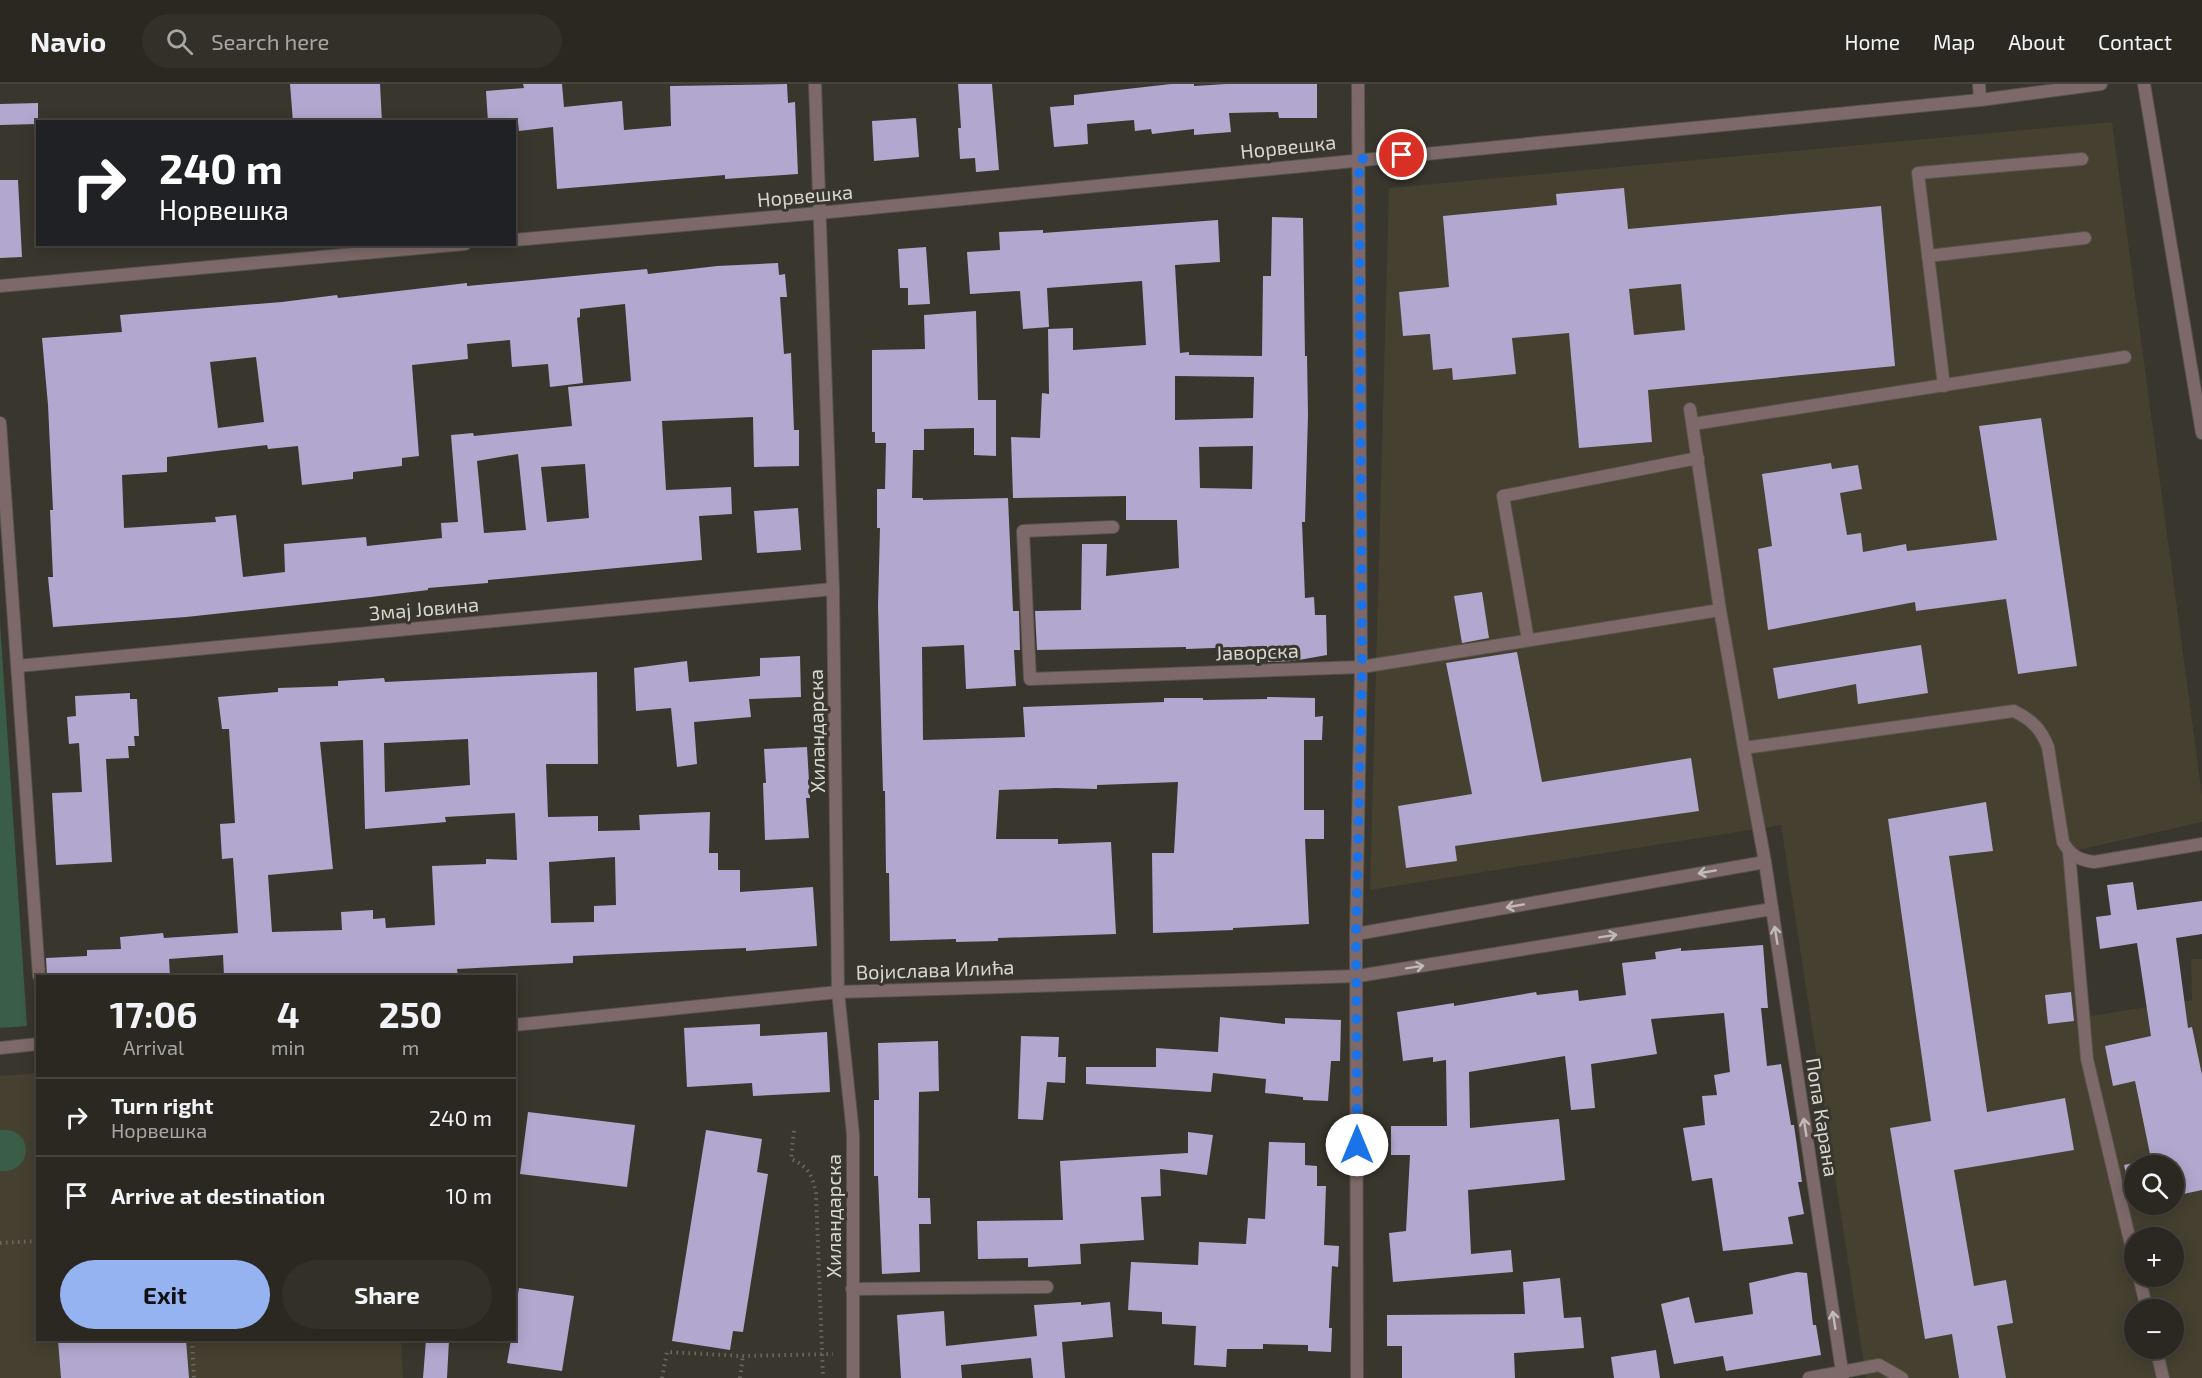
<!DOCTYPE html>
<html lang="en">
<head>
<meta charset="utf-8">
<style>
  :root { --surface:#2b2822; --page:#33302a; --text:#f1f3f6; --muted:#a6a6a5; --line:#474440; --accent:#95b2f1 }
  body { margin:0; font-family:"Exo 2",sans-serif; background:var(--page); color:var(--text); height:100vh; display:flex; flex-direction:column; font-size:22px; white-space:nowrap }
  * { box-sizing:border-box; margin:0 }
  p { font-size:20px; color:var(--muted) }
  .icon { flex:none; width:33px; height:33px; fill:none; stroke:currentColor; stroke-width:2; stroke-linecap:round; stroke-linejoin:round }
  .map { position:relative; flex:1; overflow:hidden }
  .details { position:absolute; left:36px; top:891px; width:480px; height:366px; display:flex; flex-direction:column; background:var(--surface); border-radius:0px; box-shadow:0 3px 15px #0003,0 0 0 2px var(--line) }
  .details>* { flex:none }
  .banner { position:absolute; left:36px; top:36px; width:480px; height:126px; border-radius:0px; box-shadow:0 3px 15px #0003,0 0 0 2px var(--line); background:#202124; color:#fff; overflow:hidden }
  .tools { position:absolute; left:2124px; top:1071px; display:grid; gap:12px }
  .tools a { display:grid; place-items:center; width:60px; height:60px; border-radius:50%; background:var(--surface); box-shadow:0 3px 15px #0003,0 0 0 2px var(--line); font-size:30px }
  .pin { position:absolute; display:grid; place-items:center; width:51px; height:51px; color:#fff; margin:-26px; border:3px solid #fff; border-radius:50%; box-shadow:0 2px 6px #0007 }
  .me { position:absolute; width:66px; margin:-33px; rotate:0deg; stroke-linejoin:round; filter:drop-shadow(0 0 4px #0008) }
  .turn { display:flex; align-items:center; gap:21px; height:126px; padding:0 24px; font-size:27px }
  .turn .icon { width:78px; height:78px; stroke-width:2.5 }
  .turn b { display:block; font-size:42px; line-height:51px }
  .eta { display:flex; justify-content:space-evenly; align-items:center; height:102px; text-align:center }
  .eta b { font-size:36px; font-weight:700; line-height:42px }
  .primary-button { display:flex; gap:12px; margin-top:auto; padding:12px 24px }
  .primary-button a { flex:1; height:69px; border-radius:36px; background:var(--accent); color:#111; font-size:24px; font-weight:700; line-height:69px; text-align:center }
  .primary-button a+a { background:var(--page); color:var(--text) }
  ul { padding:0; list-style:none }
  li { display:flex; align-items:center; gap:18px; height:78px; padding:0 24px; border-top:2px solid var(--line) }
  li div { flex:1 }
  li b { display:block; font-size:22px }
  li em { font-style:normal }
  header { display:flex; align-items:center; gap:36px; box-sizing:border-box; height:84px; padding:0 30px; background:var(--surface); border-bottom:2px solid var(--line) }
  header strong { font-size:28px }
  nav { display:flex; gap:33px; margin-inline-start:auto; font-size:21px }
  .search { width:420px; height:54px; background:var(--page); display:flex; align-items:center; gap:15px; box-sizing:border-box; padding:0 21px; border-radius:33px; color:var(--muted); font-size:22px }
  .map>svg:first-child { display:block }
</style>
</head>
<body>
<header>
<strong>Navio</strong>
<div class="search"><svg class="icon" aria-label="search" viewBox="0 0 24 24"><circle cx="10" cy="10" r="6"/><path d="M15 15l6 6"/></svg>Search here</div>
<nav><a>Home</a><a>Map</a><a>About</a><a>Contact</a></nav>
</header>
<div class="map">
<svg width="2202" height="1294" viewBox="0 0 2202 1294">
  <rect width="100%" height="100%" fill="#39362d"/>
  <!-- built -->
  <g fill="#454030" fill-rule="evenodd">
    <path d="M 2112,38 L 2202,712 L 2202,738 L 2069,768 L 2091,932 L 2192,916 L 2191,875 L 2202,875 L 2202,1294 L 1866,1294 L 1781,741 L 1370,806 L 1389,104 ZM 2134,1082 L 2174,1082 L 2174,1120 L 2134,1120 ZM 2134,1154 L 2174,1154 L 2174,1192 L 2134,1192 ZM 2134,1226 L 2174,1226 L 2174,1264 L 2134,1264 Z"/>
    <polygon points="37,989 38,1256 401,1256 403,1294 0,1294 0,992"/>
  </g>
  <!-- green -->
  <g fill="#3a5d47">
    <polygon points="0,539 27,942 0,944"/>
    <path d="M 0,1046 C 35,1043 34,1090 0,1087 Z"/>
  </g>
  <!-- building -->
  <g fill="#b2a7ce" fill-rule="evenodd">
    <polygon points="290,0 380,0 382,38 293,38"/>
    <polygon points="523,0 562,0 564,23 622,17 624,46 671,42 670,2 787,0 788,19 795,18 798,90 725,95 725,91 557,105 553,43 519,47 518,38 488,38 486,7 524,4"/>
    <polygon points="958,0 992,0 999,86 976,88 975,74 960,75 958,44 961,44"/>
    <polygon points="1171,0 1194,0 1194,2 1226,0 1317,0 1317,34 1279,34 1278,28 1229,29 1231,48 1194,51 1194,45 1152,50 1151,45 1135,47 1134,36 1087,40 1088,60 1054,63 1050,23 1074,21 1074,11"/>
    <polygon points="38,19 38,40 0,41 0,20"/>
    <polygon points="916,34 919,73 874,77 872,37"/>
    <polygon points="0,96 18,96 22,173 0,174"/>
    <path d="M 1624,104 L 1628,145 L 1881,122 L 1895,282 L 1648,306 L 1652,358 L 1579,364 L 1569,249 L 1512,254 L 1516,290 L 1453,296 L 1452,284 L 1433,286 L 1430,250 L 1403,252 L 1399,208 L 1449,203 L 1443,132 L 1557,121 L 1556,110 ZM 1681,200 L 1685,246 L 1634,251 L 1629,205 Z"/>
    <path d="M 1272,133 L 1303,134 L 1305,272 L 1307,272 L 1308,331 L 1305,438 L 1302,438 L 1305,514 L 1314,513 L 1315,531 L 1326,531 L 1327,571 L 1293,577 L 1268,578 L 1267,562 L 1186,565 L 1186,563 L 1037,566 L 1035,527 L 1081,526 L 1082,460 L 1107,460 L 1106,492 L 1179,484 L 1177,436 L 1126,436 L 1126,412 L 1013,414 L 1011,353 L 1040,354 L 1042,309 L 1049,310 L 1048,245 L 1073,244 L 1073,266 L 1146,261 L 1142,197 L 1047,204 L 1049,243 L 1023,245 L 1020,207 L 970,210 L 967,168 L 1000,166 L 999,148 L 1043,146 L 1043,149 L 1218,136 L 1220,178 L 1175,181 L 1180,269 L 1189,268 L 1189,271 L 1262,272 L 1263,192 L 1271,192 ZM 1175,292 L 1254,293 L 1253,334 L 1175,336 ZM 1253,362 L 1252,405 L 1200,404 L 1199,363 Z"/>
    <polygon points="926,163 930,220 908,221 908,204 900,204 898,165"/>
    <path d="M 778,179 L 779,191 L 785,190 L 787,213 L 780,213 L 784,270 L 791,269 L 794,346 L 799,346 L 799,382 L 754,383 L 753,333 L 662,337 L 666,406 L 731,403 L 732,430 L 699,432 L 702,476 L 488,496 L 488,499 L 428,504 L 428,506 L 371,513 L 186,533 L 53,543 L 48,493 L 53,493 L 50,426 L 53,426 L 48,321 L 42,254 L 122,248 L 120,231 L 282,218 L 337,211 L 338,214 L 467,199 L 467,202 L 647,185 L 648,190 L 717,182 ZM 625,220 L 631,297 L 568,303 L 572,342 L 474,352 L 473,349 L 451,351 L 458,438 L 441,439 L 442,454 L 367,462 L 366,453 L 284,460 L 285,488 L 243,493 L 236,431 L 215,433 L 216,438 L 124,444 L 122,391 L 167,388 L 167,373 L 267,361 L 268,365 L 298,362 L 302,401 L 353,395 L 353,388 L 402,382 L 402,374 L 419,372 L 412,281 L 468,275 L 467,260 L 510,256 L 512,283 L 548,280 L 550,303 L 583,299 L 577,234 L 580,233 L 580,225 ZM 256,273 L 264,338 L 218,344 L 210,278 ZM 518,370 L 526,446 L 484,449 L 477,377 ZM 585,380 L 589,434 L 547,438 L 541,383 Z"/>
    <polygon points="976,227 978,316 996,316 996,372 974,371 974,344 924,345 924,366 913,366 912,414 923,414 923,416 1008,414 1013,527 1019,527 1020,566 1014,566 1016,602 966,605 964,561 922,563 923,656 1025,653 1023,623 1164,618 1164,614 1203,614 1203,616 1267,615 1267,613 1315,614 1315,633 1323,632 1322,656 1304,656 1304,726 1324,726 1324,755 1305,755 1309,840 1233,844 1233,846 1153,849 1152,769 1174,769 1178,698 1097,701 1097,705 1056,704 999,706 996,755 1058,755 1058,760 1111,758 1116,850 998,854 998,857 956,858 956,855 890,857 889,789 886,789 885,707 883,707 878,522 880,444 877,444 877,405 885,405 886,359 875,359 875,348 872,348 872,266 925,265 924,231"/>
    <polygon points="2041,334 2077,582 2018,590 2006,515 1916,527 1915,518 1768,546 1758,465 1772,462 1762,390 1831,379 1832,385 1858,381 1862,405 1840,409 1847,451 1861,449 1863,468 1906,460 1907,467 1997,456 1979,342"/>
    <polygon points="798,424 801,466 757,469 754,427"/>
    <polygon points="1482,508 1489,554 1462,559 1454,512"/>
    <polygon points="1921,561 1928,609 1858,620 1856,600 1778,615 1773,584"/>
    <polygon points="1517,568 1542,698 1691,674 1699,727 1455,762 1457,777 1406,784 1398,722 1472,710 1446,579"/>
    <polygon points="800,572 801,613 749,615 751,633 694,638 697,680 677,683 671,624 636,627 634,584 687,577 689,598 760,592 760,574"/>
    <path d="M 597,588 L 598,680 L 546,680 L 548,733 L 598,732 L 598,747 L 640,746 L 639,731 L 710,728 L 709,769 L 718,769 L 718,786 L 740,786 L 740,808 L 813,803 L 817,862 L 746,867 L 746,864 L 573,872 L 573,879 L 457,885 L 458,892 L 224,892 L 223,871 L 169,875 L 170,892 L 47,892 L 46,874 L 87,872 L 87,866 L 121,865 L 120,853 L 163,849 L 164,854 L 238,849 L 233,774 L 222,775 L 220,740 L 235,739 L 229,645 L 222,645 L 218,613 L 278,608 L 278,604 L 338,602 L 338,597 L 384,594 L 385,598 ZM 468,655 L 470,701 L 385,708 L 384,659 ZM 363,656 L 365,745 L 446,738 L 445,733 L 515,729 L 517,776 L 486,775 L 486,780 L 432,782 L 435,841 L 386,844 L 385,834 L 373,835 L 373,826 L 341,828 L 342,846 L 272,848 L 268,791 L 333,785 L 320,658 ZM 615,773 L 616,821 L 594,822 L 594,838 L 551,839 L 549,778 Z"/>
    <polygon points="130,609 130,615 137,615 139,652 134,652 135,662 128,662 129,674 106,675 112,778 56,781 52,709 82,708 79,659 69,660 67,633 76,632 75,612"/>
    <polygon points="807,663 810,714 806,714 809,754 765,756 763,699 766,699 764,665"/>
    <polygon points="1986,718 1993,767 1949,772 1987,1028 2065,1014 2074,1066 1954,1086 1974,1202 2006,1196 2013,1239 1997,1242 2006,1294 1959,1294 1952,1250 1925,1255 1890,1044 1931,1037 1888,735"/>
    <polygon points="2133,798 2137,826 2202,817 2202,850 2176,854 2188,944 2192,943 2202,991 2202,1106 2174,1112 2174,1082 2134,1082 2134,1120 2133,1120 2124,1081 2151,1075 2135,997 2113,1002 2105,962 2151,952 2137,859 2100,865 2096,833 2111,831 2107,801"/>
    <polygon points="1763,861 1768,924 1761,924 1767,982 1781,980 1791,1041 1794,1041 1802,1098 1798,1098 1804,1130 1788,1133 1793,1160 1723,1167 1712,1094 1692,1097 1683,1044 1705,1041 1702,1012 1717,1011 1714,991 1730,988 1724,929 1651,935 1657,970 1591,980 1595,1024 1571,1026 1565,972 1469,988 1470,1044 1559,1035 1565,1096 1468,1106 1471,1170 1511,1166 1513,1188 1393,1198 1389,1149 1406,1147 1410,1071 1391,1071 1391,1042 1447,1042 1446,976 1433,978 1433,973 1403,977 1397,928 1454,919 1454,922 1536,908 1537,911 1578,906 1579,917 1626,911 1622,879 1656,875 1655,868 1681,864 1681,867"/>
    <polygon points="2071,908 2074,937 2048,940 2045,911"/>
    <polygon points="1220,933 1285,940 1285,934 1341,936 1340,977 1331,977 1328,1017 1303,1016 1303,1013 1265,1009 1266,995 1213,989 1211,1008 1086,1000 1086,983 1156,983 1156,964 1218,968"/>
    <polygon points="760,940 760,952 827,948 830,1008 753,1012 752,999 687,1003 684,944"/>
    <polygon points="1021,952 1059,953 1058,973 1066,973 1065,999 1047,998 1043,1036 1018,1035"/>
    <polygon points="938,957 939,1007 919,1008 918,1114 930,1114 931,1140 919,1140 920,1188 882,1190 878,1092 874,1092 874,1016 879,1016 878,959"/>
    <polygon points="528,1028 635,1041 627,1103 520,1090"/>
    <polygon points="706,1046 762,1055 757,1088 768,1090 743,1248 733,1247 730,1266 672,1257"/>
    <polygon points="1188,1048 1213,1051 1207,1091 1160,1085 1161,1112 1141,1113 1144,1156 1080,1160 1081,1180 1028,1183 1028,1174 978,1175 977,1137 1063,1136 1060,1077 1188,1069"/>
    <polygon points="1269,1058 1305,1059 1305,1081 1317,1082 1317,1102 1326,1102 1324,1161 1339,1162 1338,1183 1332,1182 1329,1244 1332,1244 1331,1268 1308,1267 1308,1261 1263,1260 1263,1265 1227,1265 1226,1283 1194,1281 1196,1242 1162,1240 1162,1228 1128,1226 1131,1178 1198,1181 1199,1158 1246,1160 1248,1134 1265,1135"/>
    <polygon points="1797,1188 1807,1189 1813,1241 1816,1241 1821,1271 1726,1287 1723,1272 1674,1280 1661,1220 1689,1213 1695,1239 1753,1230 1749,1199"/>
    <polygon points="1560,1194 1564,1234 1581,1233 1584,1264 1514,1269 1515,1294 1402,1294 1402,1262 1387,1262 1387,1231 1525,1230 1523,1198"/>
    <polygon points="519,1204 574,1212 562,1287 507,1279 511,1256 514,1256 514,1233"/>
    <polygon points="1081,1218 1081,1221 1110,1218 1113,1253 1062,1258 1065,1294 1033,1294 1031,1274 961,1281 962,1294 901,1294 897,1231 944,1227 946,1262 1037,1252 1034,1221"/>
    <polygon points="58,1256 186,1256 189,1294 61,1294"/>
    <polygon points="426,1256 449,1256 447,1294 423,1294"/>
    <polygon points="1656,1266 1660,1294 1614,1294 1611,1273"/>
  </g>
  <g fill="none" stroke-linecap="round" stroke-linejoin="round">
    <!-- service casing -->
    <g stroke="#56534b" stroke-width="14">
      <g id="service">
        <polyline points="1979,0 1980,16"/>
        <polyline points="2144,0 2202,349"/>
        <polyline points="1928,172 2085,154"/>
        <polyline points="1944,302 1918,89 2082,75"/>
        <polyline points="1693,340 2125,273"/>
        <polyline points="2069,768 2087,975 2134,1174"/>
        <polyline points="2139,1192 2147,1226"/>
        <polyline points="2156,1264 2163,1294"/>
        <polyline points="1842,1288 1879,1281 1902,1294"/>
      </g>
    </g>
    <!-- minor casing -->
    <g stroke="#56534b" stroke-width="14">
      <g id="minor">
        <polyline points="815,0 833,505 838,908 853,1050 853,1294"/>
        <polyline points="514,156 819,129 1980,16 2101,0"/>
        <polyline points="0,202 465,160"/>
        <path d="M 1690,325 L 1720,526 L 1744,664 L 2014,627 C 2032,636 2041,645 2048,663 L 2063,758 C 2070,771 2079,776 2094,778 L 2202,760"/>
        <polyline points="0,339 39,892"/>
        <polyline points="1113,443 1023,447 1030,595 1361,583 1720,526"/>
        <polyline points="1528,556 1503,412 1698,374"/>
        <polyline points="18,582 833,505"/>
        <polyline points="1744,664 1765,778 1843,1294"/>
        <polyline points="1356,850 1765,778"/>
        <polyline points="514,941 838,908 1358,892 1772,825"/>
        <polyline points="0,964 38,960"/>
        <polyline points="852,1205 1047,1203"/>
        <polyline points="1809,1294 1842,1288"/>
      </g>
    </g>
    <!-- tertiary casing -->
    <g stroke="#56534b" stroke-width="14">
      <polyline id="tertiary" points="1357,1294 1356,850 1361,583 1358,0"/>
    </g>
    <!-- path -->
    <g stroke="#6c6961" stroke-width="4" stroke-dasharray="1.5 4.5" stroke-linecap="butt">
      <path d="M 794,1047 L 791,1075 C 809,1083 811,1090 816,1108 L 823,1294"/>
      <polyline points="0,1159 38,1157"/>
      <polyline points="192,1256 194,1294"/>
      <polyline points="662,1294 667,1268 743,1272 833,1270"/>
      <polyline points="740,1294 743,1272"/>
    </g>
    <!-- service -->
    <use href="#service" stroke="#7d696a" stroke-width="12"/>
    <!-- minor -->
    <use href="#minor" stroke="#7d696a" stroke-width="12"/>
    <!-- tertiary -->
    <use href="#tertiary" stroke="#7d696a" stroke-width="12"/>
  </g>
  <!-- one-way arrows -->
  <defs><path id="oneway-shaft" d="M-6 0H5M1.5-3L5.5 0L1.5 3" fill="none" stroke-width="1.6" stroke-linecap="round" stroke-linejoin="round" transform="scale(1.5)"/></defs>
  <g stroke="#c1bbb7">
    <use href="#oneway-shaft" transform="translate(1707 788) rotate(170)"/>
    <use href="#oneway-shaft" transform="translate(1515 822) rotate(170)"/>
    <use href="#oneway-shaft" transform="translate(1776 851) rotate(-99)"/>
    <use href="#oneway-shaft" transform="translate(1608 852) rotate(-9)"/>
    <use href="#oneway-shaft" transform="translate(1415 883) rotate(-9)"/>
    <use href="#oneway-shaft" transform="translate(1805 1043) rotate(-99)"/>
    <use href="#oneway-shaft" transform="translate(1834 1236) rotate(-99)"/>
  </g>
  <g fill="none" stroke-linecap="round" stroke-linejoin="round">
    <!-- route -->
    <polyline stroke="#1a73e8" stroke-width="10" stroke-dasharray="0 18" points="1357,1061 1356,850 1362,583 1359,75 1402,71"/>
  </g>
  <g text-anchor="middle" dominant-baseline="central" stroke-width="6" stroke-linejoin="round" paint-order="stroke">
    <!-- street labels -->
    <g font-size="20" fill="#d8d6d1" stroke="#39362d">
      <text transform="translate(1288 62) rotate(-6)">Норвешка</text>
      <text transform="translate(805 111) rotate(-5)">Норвешка</text>
      <text transform="translate(424 524) rotate(-5)">Змај Јовина</text>
      <text transform="translate(1257 567) rotate(-2)">Јаворска</text>
      <text transform="translate(816 647) rotate(-91)">Хиландарска</text>
      <text transform="translate(935 885) rotate(-2)">Војислава Илића</text>
      <text transform="translate(1823 1033) rotate(81)">Попа Карана</text>
      <text transform="translate(833 1132) rotate(-90)">Хиландарска</text>
    </g>
  </g>
</svg>
<div class="tools">
<a><svg class="icon" aria-label="search" viewBox="0 0 24 24"><circle cx="10" cy="10" r="6"/><path d="M15 15l6 6"/></svg></a>
<a>+</a>
<a>−</a>
</div>
<div class="pin" style="left:1402px;top:71px;background:#d93025"><svg class="icon" aria-label="arrive" viewBox="0 0 24 24"><path d="M6 21V4h12l-3 4 3 4H6"/></svg></div>
<svg class="me" style="left:1357px;top:1061px" viewBox="-20 -20 40 40"><circle r="19" fill="#fff"/><path d="M0-13L10 11 0 6-10 11z" fill="#1a73e8"/></svg>
<div class="banner">
<div class="turn"><svg class="icon" aria-label="right" viewBox="0 0 24 24"><path d="M7 20v-9h11M14 6l5 5-5 5"/></svg><div><b>240 m</b>Норвешка</div></div>
</div>
<section class="details">
<div class="eta">
<div><b>17:06</b><p>Arrival</p></div>
<div><b>4</b><p>min</p></div>
<div><b>250</b><p>m</p></div>
</div>
<ul>
<li><svg class="icon" aria-label="right" viewBox="0 0 24 24"><path d="M7 20v-9h11M14 6l5 5-5 5"/></svg><div><b>Turn right</b><p>Норвешка</p></div><em>240 m</em></li>
<li><svg class="icon" aria-label="arrive" viewBox="0 0 24 24"><path d="M6 21V4h12l-3 4 3 4H6"/></svg><div><b>Arrive at destination</b></div><em>10 m</em></li>
</ul>
<div class="primary-button"><a>Exit</a><a>Share</a></div>
</section>
</div>
</body>
</html>
